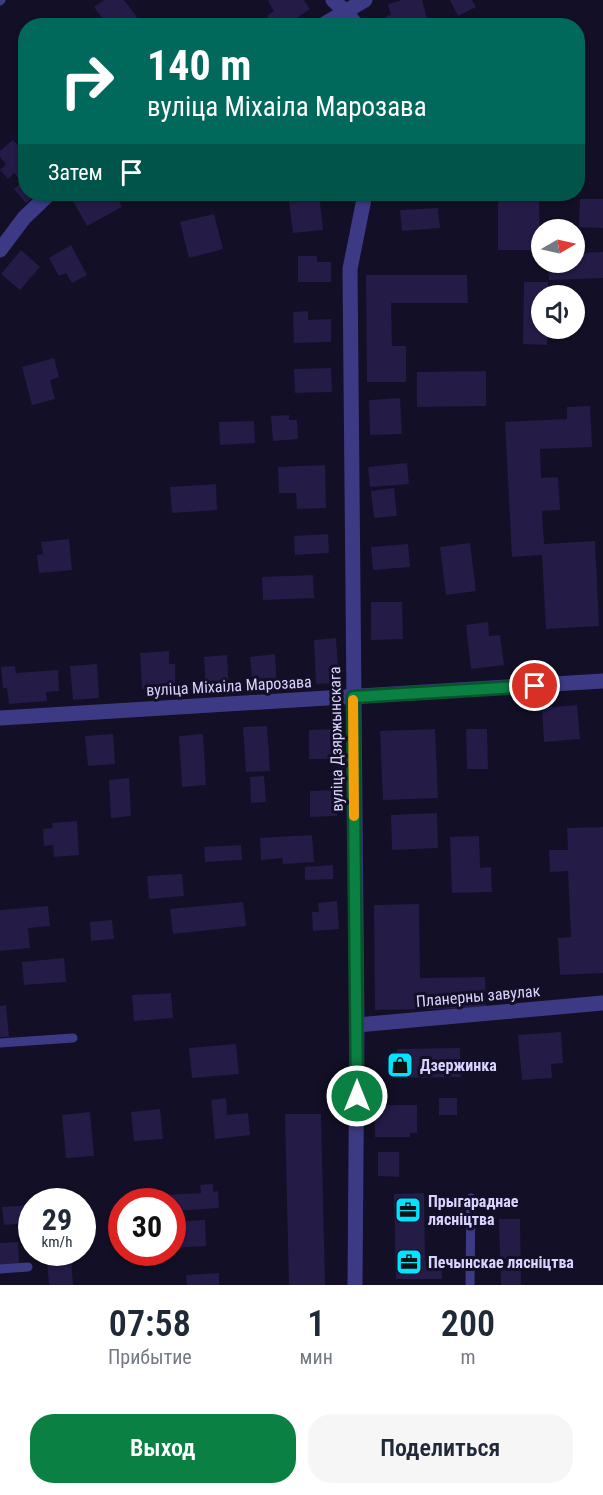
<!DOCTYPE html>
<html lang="ru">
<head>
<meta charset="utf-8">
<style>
  :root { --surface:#fff; --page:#f6f6f7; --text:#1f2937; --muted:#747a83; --accent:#0b8043 }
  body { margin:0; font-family:"Roboto Condensed",sans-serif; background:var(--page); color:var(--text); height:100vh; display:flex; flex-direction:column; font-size:22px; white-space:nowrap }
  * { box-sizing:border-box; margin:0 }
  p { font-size:20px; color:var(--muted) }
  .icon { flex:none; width:33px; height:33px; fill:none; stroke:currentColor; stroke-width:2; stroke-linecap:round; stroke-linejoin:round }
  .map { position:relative; height:1285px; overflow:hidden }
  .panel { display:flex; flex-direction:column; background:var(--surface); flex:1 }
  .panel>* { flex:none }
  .guide { position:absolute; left:18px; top:18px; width:567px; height:183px; border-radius:24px; box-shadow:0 2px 4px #0004; background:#00695c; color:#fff; overflow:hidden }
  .needle { width:39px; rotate:81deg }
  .controls { position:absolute; left:531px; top:219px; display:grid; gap:12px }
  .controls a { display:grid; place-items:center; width:54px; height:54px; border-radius:50%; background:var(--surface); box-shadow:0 2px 4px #0004; font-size:30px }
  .speed { position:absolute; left:18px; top:1188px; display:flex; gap:12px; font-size:30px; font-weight:700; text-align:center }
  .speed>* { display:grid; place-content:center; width:78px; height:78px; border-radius:50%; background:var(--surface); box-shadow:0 2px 4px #0004; line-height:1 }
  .speed small { font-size:15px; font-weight:400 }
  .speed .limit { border:9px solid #d22; background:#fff; color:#111 }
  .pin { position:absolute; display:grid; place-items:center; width:51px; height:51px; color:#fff; margin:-26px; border:3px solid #fff; border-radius:50%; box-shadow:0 2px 6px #0007 }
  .me { position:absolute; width:66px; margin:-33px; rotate:0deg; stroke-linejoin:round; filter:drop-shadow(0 0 4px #0008) }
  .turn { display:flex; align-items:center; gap:21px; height:126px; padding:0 30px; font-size:27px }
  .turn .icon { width:78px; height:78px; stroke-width:2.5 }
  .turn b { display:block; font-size:42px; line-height:51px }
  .then { display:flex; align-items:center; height:57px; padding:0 30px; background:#0003; gap:12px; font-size:22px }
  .eta { display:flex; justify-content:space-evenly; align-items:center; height:102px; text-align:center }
  .eta b { font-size:36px; font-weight:600; line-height:42px }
  .cta { display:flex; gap:12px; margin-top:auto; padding:12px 30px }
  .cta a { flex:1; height:69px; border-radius:24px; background:var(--accent); color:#fff; font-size:24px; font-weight:600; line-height:69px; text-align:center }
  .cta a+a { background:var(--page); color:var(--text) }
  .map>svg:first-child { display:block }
</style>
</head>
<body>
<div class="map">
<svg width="603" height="1285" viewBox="0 0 603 1285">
  <rect width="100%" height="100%" fill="#130f26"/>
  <!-- building -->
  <g fill="#241b47">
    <polygon points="104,0 124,0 137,17 126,26 108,26 94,7"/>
    <polygon points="270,0 304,0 310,9 285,26 273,26 267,16 274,11 268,1"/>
    <polygon points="402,0 422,0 429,26 389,26 386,16 391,15 388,4"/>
    <polygon points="450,0 472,0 476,7 458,16"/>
    <polygon points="13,140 26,154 26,194 37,194 26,203 14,189 22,182 14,173 8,179 0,170 6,164 0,157 0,151"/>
    <polygon points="83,194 125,194 127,197 119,201 122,207 87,226 72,199"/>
    <polygon points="288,194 319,194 323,230 293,233"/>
    <polygon points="498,194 539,194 540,250 498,250"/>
    <polygon points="580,199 603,199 603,228 579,227"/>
    <polygon points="438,208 440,228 402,231 400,210"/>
    <polygon points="214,214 223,249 189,258 180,222"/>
    <polygon points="71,245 87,275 72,283 66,273 59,276 49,258"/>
    <polygon points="21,250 40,267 20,290 1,274"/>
    <polygon points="603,252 603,278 549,280 548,262 574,262 574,253"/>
    <polygon points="298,256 317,256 317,262 331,262 331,282 298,282"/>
    <polygon points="366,275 467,275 468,303 391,303 392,346 406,346 406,382 367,382"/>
    <polygon points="524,282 548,282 548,296 542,296 542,328 547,328 547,345 523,344"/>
    <polygon points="308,311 308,320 331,319 331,342 294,343 293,312"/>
    <polygon points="54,358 59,377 50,380 55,399 32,405 22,367"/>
    <polygon points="331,368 332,392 295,393 294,369"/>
    <polygon points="486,371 486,406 417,407 417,372"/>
    <polygon points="400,398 402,434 370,435 369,400"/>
    <polygon points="590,406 592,447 540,449 541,478 558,477 560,510 542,511 544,544 595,541 599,626 546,629 542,555 512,557 505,422 567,419 567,407"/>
    <polygon points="289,415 289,420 297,420 298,439 273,441 271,416"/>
    <polygon points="254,421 255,443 220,445 219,422"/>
    <polygon points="407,463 409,484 370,487 368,467"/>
    <polygon points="325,465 326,508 297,509 296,493 279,493 278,467"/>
    <polygon points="216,484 217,510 172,513 170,487"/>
    <polygon points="394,488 397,516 374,518 371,491"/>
    <polygon points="328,534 329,553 295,555 294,536"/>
    <polygon points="69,539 72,570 39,573 37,555 43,554 41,542"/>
    <polygon points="470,543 476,591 446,595 440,547"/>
    <polygon points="408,544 410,567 373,570 371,547"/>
    <polygon points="313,575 314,598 263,600 262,577"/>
    <polygon points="371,602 402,602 403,639 371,640"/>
    <polygon points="488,622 489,636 500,635 504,665 471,669 466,625"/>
    <polygon points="336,638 339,683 316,684 314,640"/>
    <polygon points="169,651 169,664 175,664 175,688 142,689 140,653"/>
    <polygon points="275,654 277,686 253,688 250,657"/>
    <polygon points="227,655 229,690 206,692 204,657"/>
    <polygon points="97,664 99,698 73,700 70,666"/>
    <polygon points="15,666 16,673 58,670 59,691 46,692 47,701 9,704 7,688 3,688 1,667"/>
    <polygon points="577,705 580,739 544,742 542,708"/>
    <polygon points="267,726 270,771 246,772 243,727"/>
    <polygon points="336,729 337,759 309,759 309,730"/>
    <polygon points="435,729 438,798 383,800 380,731"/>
    <polygon points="466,729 487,729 488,769 467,769"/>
    <polygon points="113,734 115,764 88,766 85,736"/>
    <polygon points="203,734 206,785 182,787 179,736"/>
    <polygon points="264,776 266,802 251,803 250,777"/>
    <polygon points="129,778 131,816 111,818 109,780"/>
    <polygon points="336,790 337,816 310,817 310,791"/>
    <polygon points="437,813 438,848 392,850 391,815"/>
    <polygon points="77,821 79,855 54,857 53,845 44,846 43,829 53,828 52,823"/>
    <polygon points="603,827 603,973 560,975 558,938 571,937 568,871 550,872 549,850 568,850 567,828"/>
    <polygon points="312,835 314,862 283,864 282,858 261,860 260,838"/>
    <polygon points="479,836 480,868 491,867 492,892 452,893 450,837"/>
    <polygon points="241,845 242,860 205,862 204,847"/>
    <polygon points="333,865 333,879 305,880 305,867"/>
    <polygon points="182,874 184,896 149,899 147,876"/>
    <polygon points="337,901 339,929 313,931 312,912 319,912 318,903"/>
    <polygon points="243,902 246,926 173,934 170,909"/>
    <polygon points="419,904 420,978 485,977 486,1008 375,1010 374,905"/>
    <polygon points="48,906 50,926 28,928 30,948 0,951 0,910"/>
    <polygon points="112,920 114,939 91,941 90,922"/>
    <polygon points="64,958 66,982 24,985 22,962"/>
    <polygon points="171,993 173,1018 134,1021 132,995"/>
    <polygon points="6,1005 9,1037 0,1037 0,1006"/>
    <polygon points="561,1032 563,1063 551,1064 552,1078 522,1080 518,1035"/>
    <polygon points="236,1044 239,1074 192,1078 189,1048"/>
    <polygon points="460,1048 461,1077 397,1078 397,1049"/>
    <polygon points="226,1098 227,1115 248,1113 250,1135 215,1139 211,1100"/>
    <rect x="439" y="1098" width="18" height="17"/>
    <polygon points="375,1105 417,1105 417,1133 410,1133 410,1137 375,1137"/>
    <polygon points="160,1109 163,1139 134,1141 131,1112"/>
    <polygon points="90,1112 94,1156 66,1158 62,1115"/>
    <polygon points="285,1114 321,1114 325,1285 289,1285"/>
    <polygon points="378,1152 399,1152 399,1177 378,1176"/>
    <polygon points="213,1184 213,1192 218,1191 219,1208 172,1211 172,1202 163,1202 163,1195 201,1193 200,1185"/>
    <polygon points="424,1193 425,1261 442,1261 442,1279 396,1279 394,1194"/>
    <polygon points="32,1205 32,1223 4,1225 2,1207"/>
    <polygon points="499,1219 520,1219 521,1285 501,1285"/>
    <polygon points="205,1220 206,1246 172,1248 172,1222"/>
    <polygon points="18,1242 19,1264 0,1265 0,1243"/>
    <polygon points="71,1258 73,1285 49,1285 47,1259"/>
    <polygon points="219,1273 219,1285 187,1285 186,1275"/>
  </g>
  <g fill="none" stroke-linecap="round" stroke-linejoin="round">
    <!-- service -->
    <g stroke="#3d3a85" stroke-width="9">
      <polyline points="0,1 1,0"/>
      <polyline points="0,1043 73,1038"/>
      <polyline points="0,1269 28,1267"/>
      <polyline points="470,1285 471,1198"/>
    </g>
    <!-- minor -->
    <g stroke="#3d3a85" stroke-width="15">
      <polyline points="333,0 346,12 357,26"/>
      <polyline points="321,26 365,0"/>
      <polyline points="0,250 24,218 49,194"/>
      <polyline points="0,718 603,681"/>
      <polyline points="357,1025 603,1003"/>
      <polyline points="355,1285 357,1025 350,269 365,194"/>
    </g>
  </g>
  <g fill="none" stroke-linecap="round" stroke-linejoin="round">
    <!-- route casing -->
    <g stroke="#07532c" stroke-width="15">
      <polyline id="route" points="357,1096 353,697 535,686"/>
    </g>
    <!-- route -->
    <use href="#route" stroke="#0b8043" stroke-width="10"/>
    <!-- slow -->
    <polyline stroke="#f59e0b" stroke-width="10" points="353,700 354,816"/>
  </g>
  <!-- icons -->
  <defs>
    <g id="shop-square" transform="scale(1.35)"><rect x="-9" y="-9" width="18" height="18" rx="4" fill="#00e5ff" stroke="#130f26"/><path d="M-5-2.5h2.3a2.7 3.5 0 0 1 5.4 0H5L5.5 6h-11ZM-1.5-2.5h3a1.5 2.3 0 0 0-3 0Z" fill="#111"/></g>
    <g id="office-square" transform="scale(1.35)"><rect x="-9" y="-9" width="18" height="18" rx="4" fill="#00e5ff" stroke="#130f26"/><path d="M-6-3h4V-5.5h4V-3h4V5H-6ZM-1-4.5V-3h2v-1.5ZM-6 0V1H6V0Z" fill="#111"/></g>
  </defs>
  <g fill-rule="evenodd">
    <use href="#shop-square" x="400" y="1065"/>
    <use href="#office-square" x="408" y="1210"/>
    <use href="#office-square" x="409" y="1262"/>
  </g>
  <g text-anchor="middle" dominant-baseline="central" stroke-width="6" stroke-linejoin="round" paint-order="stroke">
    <!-- street labels -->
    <g font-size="16" fill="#d9d4ff" stroke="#130f26">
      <text transform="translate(229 686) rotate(-3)">вуліца Міхаіла Марозава</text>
      <text transform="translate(336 739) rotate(-91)">вуліца Дзяржынскага</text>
      <text transform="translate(478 996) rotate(-5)">Планерны завулак</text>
    </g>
    <!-- poi labels -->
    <g font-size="16" font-weight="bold" fill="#d9d4ff" stroke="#130f26" text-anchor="start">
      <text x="420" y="1065">Дзержинка</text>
      <text x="428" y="1201">Прыгараднае<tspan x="428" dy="18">лясніцтва</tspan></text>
      <text x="428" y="1262">Печынскае лясніцтва</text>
    </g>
  </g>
</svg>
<div class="controls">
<a><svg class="needle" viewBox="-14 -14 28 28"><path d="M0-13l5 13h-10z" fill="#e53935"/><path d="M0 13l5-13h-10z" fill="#747a83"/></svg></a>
<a><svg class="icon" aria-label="sound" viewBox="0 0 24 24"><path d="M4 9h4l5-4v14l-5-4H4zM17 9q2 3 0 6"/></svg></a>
</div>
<div class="speed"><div>29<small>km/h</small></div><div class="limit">30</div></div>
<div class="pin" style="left:535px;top:686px;background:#d93025"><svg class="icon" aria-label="arrive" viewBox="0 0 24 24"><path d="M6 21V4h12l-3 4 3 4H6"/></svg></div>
<svg class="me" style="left:357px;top:1096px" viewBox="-20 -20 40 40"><circle r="17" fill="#0b8043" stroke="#fff" stroke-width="3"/><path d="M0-11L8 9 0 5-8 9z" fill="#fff"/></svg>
<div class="guide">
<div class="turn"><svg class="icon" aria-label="right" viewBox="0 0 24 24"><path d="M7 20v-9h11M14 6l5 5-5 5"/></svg><div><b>140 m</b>вуліца Міхаіла Марозава</div></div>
<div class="then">Затем<svg class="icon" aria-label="arrive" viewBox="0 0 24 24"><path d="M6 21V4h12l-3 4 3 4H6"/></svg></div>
</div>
</div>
<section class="panel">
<div class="eta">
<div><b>07:58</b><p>Прибытие</p></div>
<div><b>1</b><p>мин</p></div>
<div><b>200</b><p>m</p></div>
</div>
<div class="cta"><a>Выход</a><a>Поделиться</a></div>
</section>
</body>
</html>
